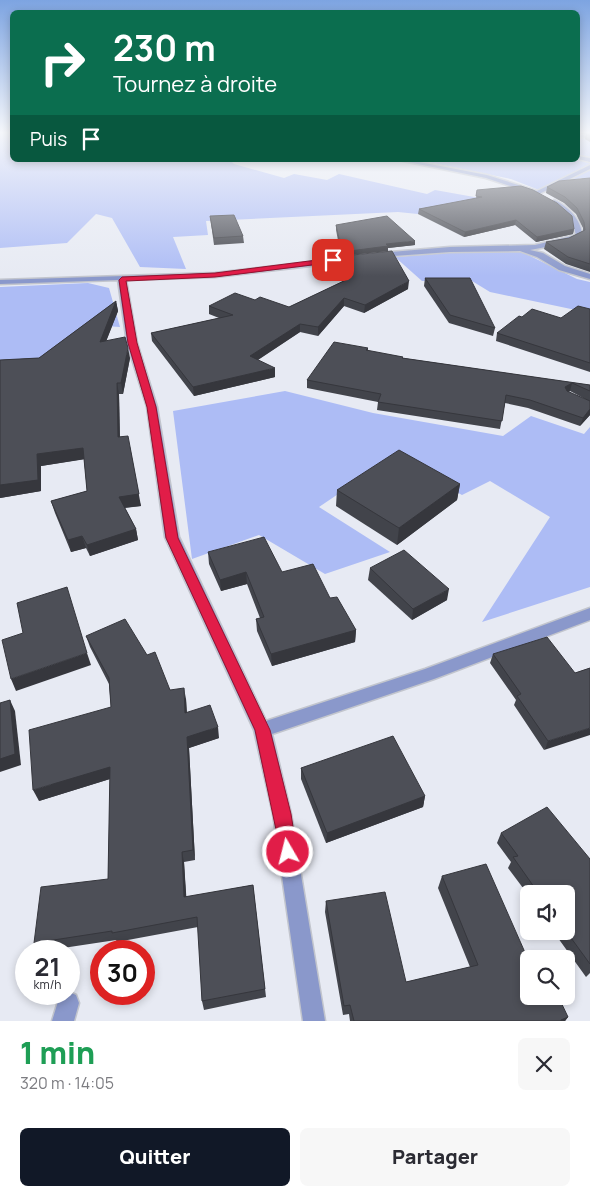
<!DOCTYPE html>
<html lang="fr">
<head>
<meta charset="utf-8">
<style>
  :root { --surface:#fff; --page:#f7f7f7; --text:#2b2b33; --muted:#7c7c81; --accent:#111827 }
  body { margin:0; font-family:Manrope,sans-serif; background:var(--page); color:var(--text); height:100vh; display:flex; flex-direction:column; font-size:19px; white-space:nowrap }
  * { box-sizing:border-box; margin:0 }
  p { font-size:16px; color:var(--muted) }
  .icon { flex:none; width:28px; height:28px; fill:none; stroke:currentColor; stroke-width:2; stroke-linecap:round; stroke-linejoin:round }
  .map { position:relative; height:1021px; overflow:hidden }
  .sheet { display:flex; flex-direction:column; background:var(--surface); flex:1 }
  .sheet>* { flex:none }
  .top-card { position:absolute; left:10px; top:10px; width:570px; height:152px; border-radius:8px; box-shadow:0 2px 8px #0003; background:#0b6e4f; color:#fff; overflow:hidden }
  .fabs { position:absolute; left:520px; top:885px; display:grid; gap:10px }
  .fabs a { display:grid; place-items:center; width:55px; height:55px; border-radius:8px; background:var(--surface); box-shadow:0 2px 8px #0003; font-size:25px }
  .speed { position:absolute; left:15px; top:940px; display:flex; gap:10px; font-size:25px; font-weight:700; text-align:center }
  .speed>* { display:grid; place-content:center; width:65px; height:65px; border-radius:50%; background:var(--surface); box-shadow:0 2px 8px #0003; line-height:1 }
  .speed small { font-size:12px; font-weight:400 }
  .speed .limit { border:8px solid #d22; background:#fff; color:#111 }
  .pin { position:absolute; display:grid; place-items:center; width:42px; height:42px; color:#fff; margin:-21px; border-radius:10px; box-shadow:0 2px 8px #0006 }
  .me { position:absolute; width:55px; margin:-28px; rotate:352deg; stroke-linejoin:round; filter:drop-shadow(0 0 4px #0008) }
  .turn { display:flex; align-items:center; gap:18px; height:105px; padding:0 20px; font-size:22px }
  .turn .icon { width:65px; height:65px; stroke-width:2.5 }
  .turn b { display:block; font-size:35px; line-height:42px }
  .then { display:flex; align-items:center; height:48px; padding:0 20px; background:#0003; gap:10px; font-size:19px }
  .round { display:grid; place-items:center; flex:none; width:52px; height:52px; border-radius:8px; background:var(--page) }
  .head { display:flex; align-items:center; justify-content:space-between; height:85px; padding:0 20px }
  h1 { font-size:30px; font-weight:800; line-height:38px; color:#1e9e55 }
  .cta { display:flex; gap:10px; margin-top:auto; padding:10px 20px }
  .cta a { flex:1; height:58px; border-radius:8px; background:var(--accent); color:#fff; font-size:20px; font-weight:800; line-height:58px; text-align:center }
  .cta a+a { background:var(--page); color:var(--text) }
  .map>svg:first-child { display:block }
</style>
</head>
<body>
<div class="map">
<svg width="590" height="1021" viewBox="0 0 590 1021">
  <rect width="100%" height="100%" fill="#e7eaf3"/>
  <!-- green -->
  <g fill="#adbcf5">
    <polygon points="0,133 12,133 12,160 230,160 234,164 284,178 294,174 327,180 339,174 427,194 435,190 491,200 457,218 398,212 206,221 208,235 173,237 186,269 140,267 112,218 96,214 67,243 0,248"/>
    <polygon points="578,133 590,133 590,182 581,178 544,192 511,179 418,160 578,160"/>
    <polygon points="487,250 522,252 577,279 590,282 590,313 490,292 472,281 422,281 395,257"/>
    <polygon points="88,283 109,288 120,327 89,325 39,367 0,360 0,287"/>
    <polygon points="285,391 373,413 503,436 531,416 584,434 590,427 590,587 482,622 550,517 490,481 462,495 393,457 319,507 390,552 325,574 259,535 192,559 173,411"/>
  </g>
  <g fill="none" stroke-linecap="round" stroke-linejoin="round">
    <!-- minor casing -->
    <g stroke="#c2c5cd" stroke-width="3">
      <g id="minor">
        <polygon points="578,135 590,136 590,138 578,137"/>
        <polygon points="578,156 590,158 590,162 578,159"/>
        <polygon points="398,160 409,160 487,175 537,191 588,166 590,165 590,169 537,195 486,178"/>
        <path d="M 554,200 C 568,206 582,220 582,236 L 567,243 L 530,250 L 543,253 L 565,266 L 590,274 L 590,279 L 559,270 L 537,257 L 520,251 L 450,252 L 379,257 L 375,255 L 379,253 L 450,247 L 535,245 L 576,235 L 572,221 L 552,203 Z"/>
        <polygon points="359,256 362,256 362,260 215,277 126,280 137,343 157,407 179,537 266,721 425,669 590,608 590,620 434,679 272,734 291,814 325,1021 303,1021 273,814 254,730 165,537 147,407 127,343 118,280 0,284 0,280 215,273"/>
        <polygon points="69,992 76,995 79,1003 74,1021 52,1021 60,995 69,994"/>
      </g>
    </g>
    <!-- minor -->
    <use href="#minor" fill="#8a98cb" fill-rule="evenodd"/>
  </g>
  <!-- wall -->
  <g fill="#42444b" fill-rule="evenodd">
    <polygon points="578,133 578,134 578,133 590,133 590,142 585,139 586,134"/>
    <polygon points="590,178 590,272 566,264 544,249 546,242 569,238 583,231 583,228 576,214 564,203 546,193 547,187"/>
    <polygon points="477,190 574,229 573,234 536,242 515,225 464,237 418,214 419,209 476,199"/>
    <polygon points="210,216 243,236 244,243 214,245"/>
    <polygon points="336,225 415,245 388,248 388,251 341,256 336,230"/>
    <polygon points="343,256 408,289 364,313 344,306 318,336 300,332 258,360 275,377 194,396 152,341 151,333 219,318 209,314 209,306 255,300 289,307 346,280 343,264"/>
    <polygon points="425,278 495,328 493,336 449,323 424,286"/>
    <polygon points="116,301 118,311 106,341 130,358 123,394 119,394 120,437 141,506 125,508 136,529 138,540 90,556 86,548 71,552 55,513 51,501 87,491 84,459 41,466 41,491 0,498 0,360 39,358"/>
    <polygon points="590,309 590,372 496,341 497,333 522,317 561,318"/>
    <path d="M 368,348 L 368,351 L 403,357 L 403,358 L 590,385 L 590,415 L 580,426 L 528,408 L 505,403 L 500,429 L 377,410 L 378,402 L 307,388 L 307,380 ZM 570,391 L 589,401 L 568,392 Z"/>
    <polygon points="460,484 457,500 397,545 336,506 337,490"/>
    <polygon points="208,552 282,572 330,598 356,630 355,642 272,666 257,631 256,619 260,618 247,584 221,591 209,564"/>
    <polygon points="370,568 447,600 412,620 368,580"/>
    <polygon points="86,636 147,655 170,690 186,699 187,712 219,738 189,748 195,860 184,862 186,897 253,885 266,997 204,1010 202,1001 198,927 117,942 116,940 43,951 40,951 34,943 108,879 110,779 39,801 111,707 109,684 90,647"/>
    <polygon points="493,654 575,673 590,668 544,750 514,705 516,700 490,663"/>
    <polygon points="301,768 425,796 423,807 326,843 301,779"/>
    <polygon points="501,833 590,859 590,973 586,977 553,931 566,931 566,894 529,894 529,896 508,868 511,862 497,843"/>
    <polygon points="442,876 527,957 568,1017 565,1021 350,1021 349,1014 343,1015 325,912 326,901 406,982 470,967 438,888"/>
  </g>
  <!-- shaded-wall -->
  <g fill="#36373d">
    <polygon points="516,220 515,225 464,237 465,232"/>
    <polygon points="574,229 573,234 536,242 537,237"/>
    <polygon points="415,241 415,245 388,248 388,251 341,256 342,252 386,244"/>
    <polygon points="409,281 408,289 364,313 365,305"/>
    <polygon points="344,298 344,306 318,336 318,327"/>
    <polygon points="116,301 118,311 102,352 100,342"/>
    <polygon points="300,324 300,332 250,365 250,356"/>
    <polygon points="128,348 130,358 123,394 121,383"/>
    <polygon points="275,368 275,377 194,396 193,387"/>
    <polygon points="117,383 119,394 120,449 118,437"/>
    <polygon points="572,383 570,391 562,395 565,387"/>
    <polygon points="590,409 590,415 580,426 583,418"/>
    <polygon points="130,447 141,506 121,508 119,497"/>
    <polygon points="83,448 86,459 41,466 41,491 0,498 0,485 37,454"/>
    <polygon points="460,484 457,500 397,545 399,528"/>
    <polygon points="136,529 138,540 90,556 87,545"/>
    <polygon points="82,536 86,548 71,552 68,540"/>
    <polygon points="246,572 247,584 221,591 220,580"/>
    <polygon points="449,589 447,600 412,620 413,609"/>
    <polygon points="356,630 355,642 272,666 271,654"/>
    <polygon points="87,653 91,665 16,691 11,679"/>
    <polygon points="184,688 186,699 187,724 185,713"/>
    <polygon points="10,700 15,711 21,765 0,772 0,759"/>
    <polygon points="218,727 219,738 189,748 195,860 193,850 187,737"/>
    <polygon points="590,728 590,735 544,750 548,741"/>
    <polygon points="110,767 113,778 39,801 33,790"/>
    <polygon points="425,796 423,807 326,843 327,833"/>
    <polygon points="182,852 184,862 187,907 184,897"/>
    <polygon points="568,1017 565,1021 560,1021 561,1020"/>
  </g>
  <!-- building -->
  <g fill="#4d4f57" stroke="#36373d">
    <polygon points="590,178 590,264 568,257 546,242 569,238 585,230 584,222 577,208 565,197 547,187 559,181"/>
    <polygon points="521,186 533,190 557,203 572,216 574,229 537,237 516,220 465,232 419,209 482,197 476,196 477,190"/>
    <polygon points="234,215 243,236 214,238 210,216"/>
    <polygon points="387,216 415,241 386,244 388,246 342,252 336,225"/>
    <polygon points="392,251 409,281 365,305 344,298 318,327 300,324 250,356 275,368 193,387 151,333 233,315 209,306 235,293 255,300 260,297 289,307 348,279 343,256"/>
    <polygon points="425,278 470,278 495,328 450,315"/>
    <polygon points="116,301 100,342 125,337 128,348 121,383 117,383 118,437 128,436 139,494 119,497 136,529 87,545 82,536 68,540 51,501 87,491 83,448 37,454 38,480 0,485 0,360 39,358"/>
    <polygon points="578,306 590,309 590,363 497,333 519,316 522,317 532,309 561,318"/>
    <polygon points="334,342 368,348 366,350 403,357 402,358 590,385 590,391 572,383 565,387 567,391 590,401 590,409 583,418 530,400 506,395 502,421 378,402 381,394 307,380"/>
    <polygon points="399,450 460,484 399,528 337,490"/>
    <polygon points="264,537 282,572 313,564 330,598 337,597 356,630 271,654 256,619 264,617 246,572 220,580 208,552"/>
    <polygon points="404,550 449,589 413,609 370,568"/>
    <polygon points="67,587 87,653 11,679 2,640 23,633 17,603"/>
    <polygon points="125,619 147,655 155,652 170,690 184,688 185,713 210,705 218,727 187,737 193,850 182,852 184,897 253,885 265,989 202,1001 197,917 112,933 112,931 34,943 41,887 108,879 110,767 33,790 29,730 111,707 109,678 86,636"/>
    <polygon points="547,637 575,673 590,668 590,728 548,741 517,696 521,694 493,654"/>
    <polygon points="10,700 15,754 0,759 0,703"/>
    <polygon points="393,736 425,796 327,833 301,768"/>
    <polygon points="547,807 590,859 590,964 566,931 566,894 539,894 513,857 518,856 501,833"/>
    <polygon points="486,864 527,957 537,954 539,959 529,959 529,996 558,996 568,1017 561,1020 561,1021 354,1021 350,1005 344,1006 326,901 385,892 406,982 478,965 442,876"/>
  </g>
  <!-- sky -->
  <linearGradient id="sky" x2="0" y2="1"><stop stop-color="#7da4e1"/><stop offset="0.48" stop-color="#f4f6fa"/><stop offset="1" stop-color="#f4f6fa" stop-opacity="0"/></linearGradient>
  <rect width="590" height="276" fill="url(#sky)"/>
  <!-- route -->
  <polygon fill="#e11d48" stroke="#92132f" points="333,258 336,262 215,277 126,281 137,343 156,407 178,538 270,730 291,814 297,852 294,858 288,861 282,858 255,730 166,538 147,407 128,343 119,280 122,277 215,273"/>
</svg>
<div class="fabs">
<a><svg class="icon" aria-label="sound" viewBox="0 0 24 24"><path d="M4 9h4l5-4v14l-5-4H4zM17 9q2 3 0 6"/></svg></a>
<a><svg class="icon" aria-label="search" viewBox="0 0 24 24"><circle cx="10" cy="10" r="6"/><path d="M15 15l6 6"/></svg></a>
</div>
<div class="speed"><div>21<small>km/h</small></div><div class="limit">30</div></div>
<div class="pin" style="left:333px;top:260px;background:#d93025"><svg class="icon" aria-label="arrive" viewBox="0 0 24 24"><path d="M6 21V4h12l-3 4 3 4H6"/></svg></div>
<svg class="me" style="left:288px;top:852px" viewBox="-20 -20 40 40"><circle r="17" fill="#e11d48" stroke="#fff" stroke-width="3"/><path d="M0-11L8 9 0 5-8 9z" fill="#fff"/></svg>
<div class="top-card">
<div class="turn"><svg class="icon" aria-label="right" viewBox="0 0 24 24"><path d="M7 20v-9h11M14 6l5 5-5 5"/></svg><div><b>230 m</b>Tournez à droite</div></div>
<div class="then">Puis<svg class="icon" aria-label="arrive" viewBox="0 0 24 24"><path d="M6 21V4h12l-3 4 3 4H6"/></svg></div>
</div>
</div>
<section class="sheet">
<div class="head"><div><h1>1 min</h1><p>320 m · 14:05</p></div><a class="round"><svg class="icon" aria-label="close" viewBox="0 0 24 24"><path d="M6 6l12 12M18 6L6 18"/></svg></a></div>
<div class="cta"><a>Quitter</a><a>Partager</a></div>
</section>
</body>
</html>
